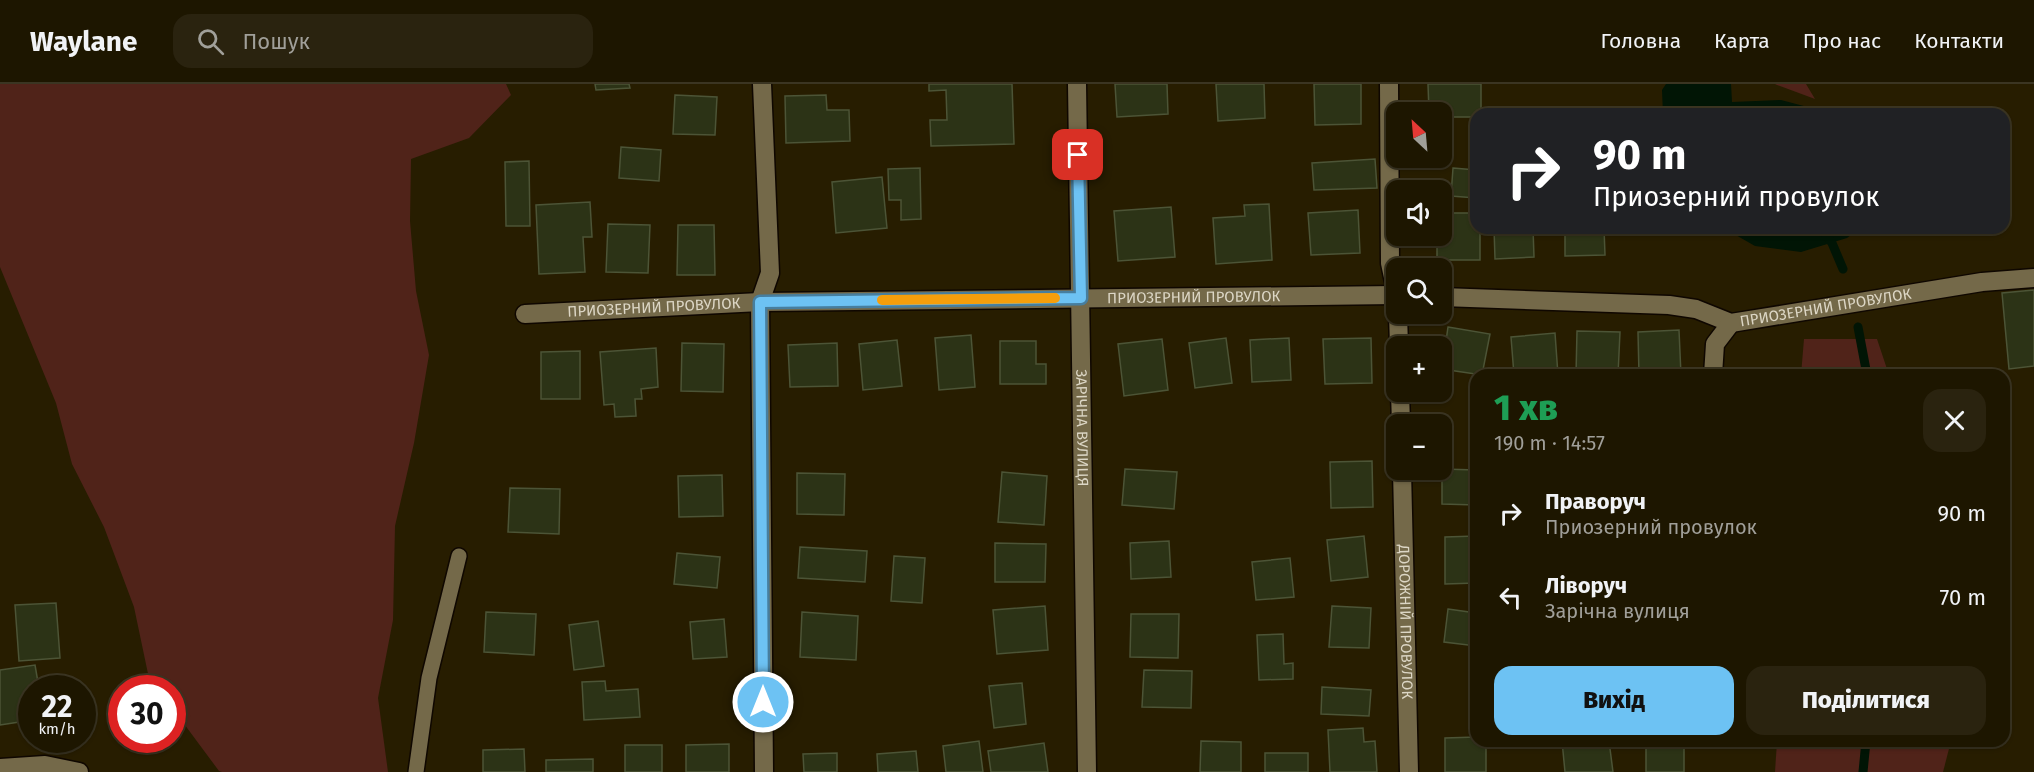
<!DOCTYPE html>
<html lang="uk">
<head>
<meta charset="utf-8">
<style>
  :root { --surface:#1d1600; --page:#2a230f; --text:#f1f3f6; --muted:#a09f99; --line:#3b3522; --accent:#6dc2f3 }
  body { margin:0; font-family:"Fira Sans",sans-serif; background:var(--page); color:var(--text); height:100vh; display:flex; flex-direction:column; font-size:22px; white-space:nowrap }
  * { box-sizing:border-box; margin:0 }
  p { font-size:20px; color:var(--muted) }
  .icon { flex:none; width:33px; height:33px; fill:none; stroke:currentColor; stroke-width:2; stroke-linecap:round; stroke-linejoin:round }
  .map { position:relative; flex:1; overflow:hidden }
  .sheet { position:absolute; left:1470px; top:285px; width:540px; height:378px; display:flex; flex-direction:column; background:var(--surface); border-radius:18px; box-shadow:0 2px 4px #0004,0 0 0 2px var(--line) }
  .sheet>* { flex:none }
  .banner { position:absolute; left:1470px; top:24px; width:540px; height:126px; border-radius:18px; box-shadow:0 2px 4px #0004,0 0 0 2px var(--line); background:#202124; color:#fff; overflow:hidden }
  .needle { width:39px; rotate:334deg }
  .fabs { position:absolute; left:1386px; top:18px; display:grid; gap:12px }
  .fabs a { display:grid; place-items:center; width:66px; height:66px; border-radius:12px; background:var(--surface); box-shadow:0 2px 4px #0004,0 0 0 2px var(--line); font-size:30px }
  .speed { position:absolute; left:18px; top:591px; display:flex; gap:12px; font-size:30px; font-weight:700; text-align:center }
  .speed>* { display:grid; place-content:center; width:78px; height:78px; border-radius:50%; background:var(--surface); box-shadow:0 2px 4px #0004,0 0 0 2px var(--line); line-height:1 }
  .speed small { font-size:15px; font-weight:400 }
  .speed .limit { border:9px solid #d22; background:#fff; color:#111 }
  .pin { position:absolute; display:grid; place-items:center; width:51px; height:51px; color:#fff; margin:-26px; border-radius:12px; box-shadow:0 3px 9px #0006 }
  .me { position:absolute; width:66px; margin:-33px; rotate:0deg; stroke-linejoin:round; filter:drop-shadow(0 0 4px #0008) }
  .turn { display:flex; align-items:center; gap:21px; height:126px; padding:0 24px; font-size:27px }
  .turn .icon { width:78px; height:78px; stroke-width:2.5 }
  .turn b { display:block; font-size:42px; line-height:51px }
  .round { display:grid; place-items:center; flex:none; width:63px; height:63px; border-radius:18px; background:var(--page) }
  .head { display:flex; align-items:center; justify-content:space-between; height:102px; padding:0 24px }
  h1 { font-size:36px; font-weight:800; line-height:45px; color:#1e9e55 }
  .cta { display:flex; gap:12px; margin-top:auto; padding:12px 24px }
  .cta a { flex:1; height:69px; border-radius:18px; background:var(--accent); color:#111; font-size:24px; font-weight:800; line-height:69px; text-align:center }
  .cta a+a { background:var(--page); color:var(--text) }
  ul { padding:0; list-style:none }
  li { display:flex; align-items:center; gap:18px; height:84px; padding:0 24px }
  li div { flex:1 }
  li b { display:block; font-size:22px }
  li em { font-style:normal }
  header { display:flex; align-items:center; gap:36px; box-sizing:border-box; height:84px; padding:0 30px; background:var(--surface); border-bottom:2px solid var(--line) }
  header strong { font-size:28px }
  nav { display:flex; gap:33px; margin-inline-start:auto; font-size:21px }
  .search { width:420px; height:54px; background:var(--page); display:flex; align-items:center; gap:15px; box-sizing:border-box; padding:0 21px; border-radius:18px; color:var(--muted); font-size:22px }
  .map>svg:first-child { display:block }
</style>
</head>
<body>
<header>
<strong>Waylane</strong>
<div class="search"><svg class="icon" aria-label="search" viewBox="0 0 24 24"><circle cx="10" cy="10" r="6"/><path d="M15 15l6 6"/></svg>Пошук</div>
<nav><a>Головна</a><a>Карта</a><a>Про нас</a><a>Контакти</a></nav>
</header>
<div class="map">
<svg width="2034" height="688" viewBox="0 0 2034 688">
  <rect width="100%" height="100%" fill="#271d00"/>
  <!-- green -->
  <g fill="#502319">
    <polygon points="0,0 506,0 511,11 469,54 411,75 410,137 416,207 429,271 414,359 395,442 393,536 378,614 388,688 222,688 219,687 173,625 172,604 151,604 134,523 104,443 72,380 56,319 0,183"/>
    <polygon points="1775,0 1806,0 1815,15 1777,1"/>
    <polygon points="1804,255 1877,255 1889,291 1801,291"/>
    <polygon points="1777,657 1951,657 1943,688 1775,688"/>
  </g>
  <!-- water -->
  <g fill="#011505">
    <polygon points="1666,0 1731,0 1732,18 1781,16 1834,30 1663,30 1662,6"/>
    <polygon points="1730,144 1860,144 1847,154 1801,168 1755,162 1734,150"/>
  </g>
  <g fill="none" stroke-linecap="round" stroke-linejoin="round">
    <!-- stream -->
    <g stroke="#011505" stroke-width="9">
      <polyline points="1821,144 1832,159 1843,185"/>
      <polyline points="1858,243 1867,291"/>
      <polyline points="1863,688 1866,657"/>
    </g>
  </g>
  <!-- building -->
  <g fill="#2c3316" stroke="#4c5436" stroke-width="1.5">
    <polygon points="595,0 629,0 630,4 596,6"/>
    <polygon points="929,0 1012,0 1014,60 931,62 930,36 947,36 946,6 929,7"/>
    <polygon points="1115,0 1167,0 1168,30 1117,33"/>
    <polygon points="1216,0 1264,0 1265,34 1218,37"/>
    <polygon points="1314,0 1361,0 1361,40 1315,41"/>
    <polygon points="1428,0 1481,0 1481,30 1476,30 1476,33 1442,33 1442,28 1429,28"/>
    <polygon points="675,11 717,13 715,51 673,50"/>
    <polygon points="826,11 827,26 849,26 850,57 786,59 785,12"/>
    <polygon points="621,63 661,66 659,97 619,94"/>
    <polygon points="1375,75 1377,104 1314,106 1312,79"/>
    <polygon points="529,77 530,142 506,142 505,78"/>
    <polygon points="920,84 921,135 901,136 901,116 889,116 888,85"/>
    <polygon points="1453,84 1476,86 1476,114 1451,112"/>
    <polygon points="882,93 887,144 836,149 832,98"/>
    <polygon points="590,118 592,153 583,153 585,188 539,190 536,121"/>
    <polygon points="1269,120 1272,176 1216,180 1213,134 1245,132 1244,121"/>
    <polygon points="1171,123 1175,173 1118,177 1114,127"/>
    <polygon points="1358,126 1360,169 1311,171 1308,129"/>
    <polygon points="1449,129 1476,129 1476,144 1480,144 1480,176 1437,176 1437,152 1449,150"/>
    <polygon points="608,140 650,141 648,189 606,188"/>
    <polygon points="678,141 714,141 715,191 677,191"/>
    <polygon points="1494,144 1533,144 1534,173 1495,175"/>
    <polygon points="1565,144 1604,144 1605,171 1565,172"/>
    <polygon points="2034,206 2034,282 2009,285 2002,209"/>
    <polygon points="1448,243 1490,250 1482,291 1442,285"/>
    <polygon points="1679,246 1681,291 1639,291 1638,248"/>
    <polygon points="1577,247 1620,248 1618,291 1576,291"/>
    <polygon points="1555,249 1558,291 1514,291 1511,253"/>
    <polygon points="971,251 975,303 939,306 935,254"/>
    <polygon points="1226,254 1232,299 1195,304 1189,259"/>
    <polygon points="1289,254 1291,296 1252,298 1250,256"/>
    <polygon points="1371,254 1372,299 1325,300 1323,255"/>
    <polygon points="1162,255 1168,306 1124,312 1118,260"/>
    <polygon points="897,256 902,302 863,306 859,260"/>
    <polygon points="1000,257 1036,257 1036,280 1046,280 1046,300 1000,300"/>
    <polygon points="682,259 724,260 723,308 681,307"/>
    <polygon points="837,259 838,302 790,303 788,261"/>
    <polygon points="656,264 658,303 641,305 642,315 635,315 636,332 615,333 614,320 604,321 600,268"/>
    <polygon points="580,267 580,315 541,315 541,268"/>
    <polygon points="1372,377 1373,423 1331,424 1330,378"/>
    <polygon points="1125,385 1177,388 1174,425 1122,421"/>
    <polygon points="1442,385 1476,386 1476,421 1442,420"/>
    <polygon points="1002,388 1047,392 1044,441 998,438"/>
    <polygon points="797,389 845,390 844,431 797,430"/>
    <polygon points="722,391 723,432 679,433 678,392"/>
    <polygon points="510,404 560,405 559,450 508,448"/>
    <polygon points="1364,452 1368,493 1331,497 1327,456"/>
    <polygon points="1476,452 1476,499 1445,500 1445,453"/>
    <polygon points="1169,457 1171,493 1131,495 1130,459"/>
    <polygon points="995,459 1046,460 1045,498 995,498"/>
    <polygon points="800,463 867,467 865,498 798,494"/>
    <polygon points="677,469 720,473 717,504 674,500"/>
    <polygon points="894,472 925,474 922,519 891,517"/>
    <polygon points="1290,474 1294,513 1256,516 1252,478"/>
    <polygon points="56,519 60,574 19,577 15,521"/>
    <polygon points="1045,522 1048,566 997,570 993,526"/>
    <polygon points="1332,522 1371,524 1369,564 1329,563"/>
    <polygon points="1448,525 1476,529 1476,562 1444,558"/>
    <polygon points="486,528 536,530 534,571 484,568"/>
    <polygon points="802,528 858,532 856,576 800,573"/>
    <polygon points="1131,530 1179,530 1178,574 1130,573"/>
    <polygon points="724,535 727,573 693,575 690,538"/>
    <polygon points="598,537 604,582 574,586 569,541"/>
    <polygon points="1283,550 1284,580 1293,579 1293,595 1259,596 1257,551"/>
    <polygon points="35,581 39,604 32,604 32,636 0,641 0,586"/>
    <polygon points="1144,586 1192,587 1191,624 1142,623"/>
    <polygon points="605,597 606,607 638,605 640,633 584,636 582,598"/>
    <polygon points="1022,599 1026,640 994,644 989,602"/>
    <polygon points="1322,603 1371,606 1369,632 1321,630"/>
    <polygon points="1363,644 1364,658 1375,657 1377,688 1330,688 1328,646"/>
    <polygon points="1476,653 1476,657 1486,657 1486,688 1445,688 1445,654"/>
    <polygon points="979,657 983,688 946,688 943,662"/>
    <polygon points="1201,657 1241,658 1241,688 1200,688"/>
    <polygon points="1562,657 1609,657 1613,688 1565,688"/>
    <polygon points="1044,659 1048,688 991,688 988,667"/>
    <polygon points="729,660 729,688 686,688 686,661"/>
    <rect x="625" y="661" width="37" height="27"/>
    <polygon points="1646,662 1684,663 1684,688 1646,688"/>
    <polygon points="524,665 525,688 483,688 483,666"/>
    <polygon points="916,667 918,688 878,688 877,670"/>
    <polygon points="837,669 837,688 804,688 803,670"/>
    <rect x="1265" y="669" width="43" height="19"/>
    <polygon points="593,675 593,688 546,688 546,676"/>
  </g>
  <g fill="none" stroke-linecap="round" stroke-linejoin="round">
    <!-- lane casing -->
    <g stroke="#0f0700" stroke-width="18">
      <polyline id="lane" points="416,688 429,594 459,472"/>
    </g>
    <!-- street casing -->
    <g stroke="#0f0700" stroke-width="21">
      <g id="street">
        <polyline points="762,0 770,189 760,218 764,688"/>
        <path id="s1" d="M 1077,0 L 1087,688"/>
        <polyline points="1389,0 1390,179 1396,207"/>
        <path id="s2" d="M 1442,213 L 1669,221 L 1696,225 L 1731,239 L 1982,198 L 2034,194"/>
        <path id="s3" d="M 525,230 L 760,218 L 1396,211"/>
        <polyline points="1398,230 1399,262"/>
        <polyline points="1713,291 1715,260 1731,239"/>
        <polyline points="1400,308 1401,340"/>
        <path id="s4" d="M 1402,386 L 1409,688"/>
        <polyline points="0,684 45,681 79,688"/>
      </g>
    </g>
    <!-- lane -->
    <use href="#lane" stroke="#746949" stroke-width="15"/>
    <!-- street -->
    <use href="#street" stroke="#746949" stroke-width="18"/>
  </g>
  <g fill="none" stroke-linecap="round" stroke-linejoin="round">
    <!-- route casing -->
    <g stroke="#477e9e" stroke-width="15">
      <polyline id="route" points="763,618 760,218 1081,214 1078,71"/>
    </g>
    <!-- route -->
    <use href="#route" stroke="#6dc2f3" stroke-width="10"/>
    <!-- slow -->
    <polyline stroke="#f59e0b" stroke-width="10" points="882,216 1055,214"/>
  </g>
  <g text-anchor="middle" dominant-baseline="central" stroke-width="6" stroke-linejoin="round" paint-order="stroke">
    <!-- street labels -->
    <g font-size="15" fill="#dcd6c5" stroke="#271d00">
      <text stroke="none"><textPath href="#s3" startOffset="669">ПРИОЗЕРНИЙ ПРОВУЛОК</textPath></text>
      <text stroke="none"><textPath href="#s3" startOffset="129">ПРИОЗЕРНИЙ ПРОВУЛОК</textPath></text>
      <text stroke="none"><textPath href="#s2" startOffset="388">ПРИОЗЕРНИЙ ПРОВУЛОК</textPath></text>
      <text stroke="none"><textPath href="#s1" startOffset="344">ЗАРІЧНА ВУЛИЦЯ</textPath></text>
      <text stroke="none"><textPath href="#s4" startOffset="152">ДОРОЖНІЙ ПРОВУЛОК</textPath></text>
    </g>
  </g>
</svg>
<div class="fabs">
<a><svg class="needle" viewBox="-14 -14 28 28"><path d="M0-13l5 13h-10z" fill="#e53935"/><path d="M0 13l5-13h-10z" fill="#a09f99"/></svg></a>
<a><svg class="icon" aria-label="sound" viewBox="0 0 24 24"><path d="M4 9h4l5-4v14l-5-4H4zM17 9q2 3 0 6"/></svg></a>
<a><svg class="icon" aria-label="search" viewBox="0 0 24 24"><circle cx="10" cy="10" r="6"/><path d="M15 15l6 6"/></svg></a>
<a>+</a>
<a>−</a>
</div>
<div class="speed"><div>22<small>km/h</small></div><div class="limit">30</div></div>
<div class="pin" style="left:1078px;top:71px;background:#d93025"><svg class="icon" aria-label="arrive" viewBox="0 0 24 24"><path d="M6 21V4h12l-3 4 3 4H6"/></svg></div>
<svg class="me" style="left:763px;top:618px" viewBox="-20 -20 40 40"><circle r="17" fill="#6dc2f3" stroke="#fff" stroke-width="3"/><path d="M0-11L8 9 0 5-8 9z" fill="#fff"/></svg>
<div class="banner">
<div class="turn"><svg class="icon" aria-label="right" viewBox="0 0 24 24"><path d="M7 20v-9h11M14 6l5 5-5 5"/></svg><div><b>90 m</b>Приозерний провулок</div></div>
</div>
<section class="sheet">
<div class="head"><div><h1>1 хв</h1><p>190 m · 14:57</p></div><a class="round"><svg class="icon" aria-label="close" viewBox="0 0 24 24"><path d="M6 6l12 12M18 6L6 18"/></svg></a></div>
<ul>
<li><svg class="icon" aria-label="right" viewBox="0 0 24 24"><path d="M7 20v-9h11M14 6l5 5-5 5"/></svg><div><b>Праворуч</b><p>Приозерний провулок</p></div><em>90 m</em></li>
<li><svg class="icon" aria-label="left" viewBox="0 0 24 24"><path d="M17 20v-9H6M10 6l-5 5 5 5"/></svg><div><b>Ліворуч</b><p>Зарічна вулиця</p></div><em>70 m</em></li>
</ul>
<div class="cta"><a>Вихід</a><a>Поділитися</a></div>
</section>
</div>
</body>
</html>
